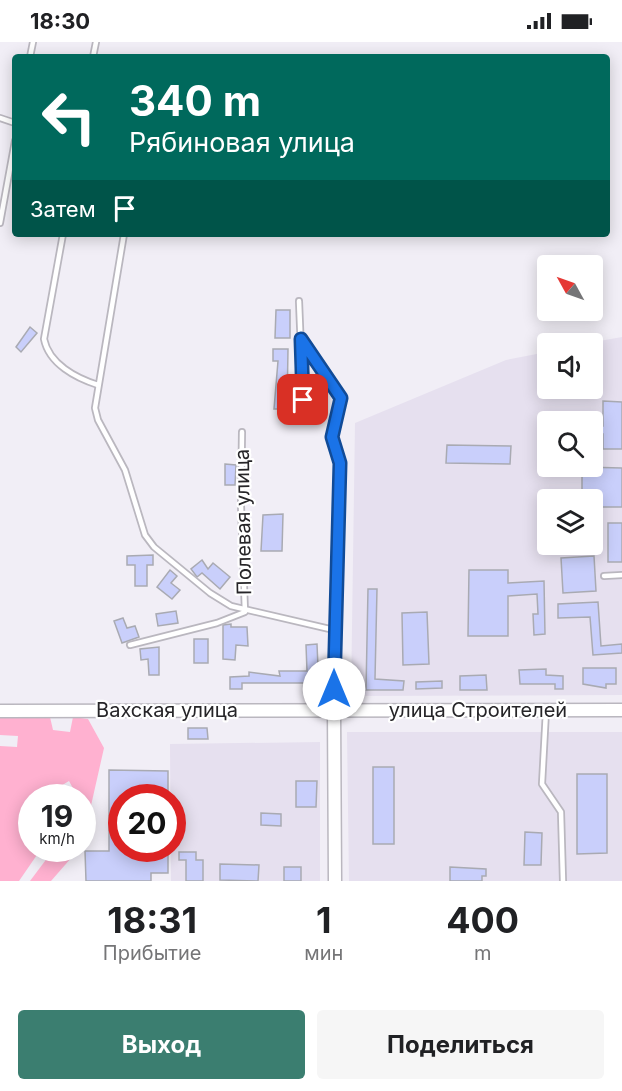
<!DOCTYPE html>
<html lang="ru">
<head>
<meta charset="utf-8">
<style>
  :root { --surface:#fff; --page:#f6f6f6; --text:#202124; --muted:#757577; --accent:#3b7e70 }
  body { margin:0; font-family:Inter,sans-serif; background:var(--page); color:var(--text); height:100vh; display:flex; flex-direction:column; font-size:22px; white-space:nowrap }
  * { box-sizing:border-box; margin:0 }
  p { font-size:20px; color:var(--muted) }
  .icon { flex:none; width:33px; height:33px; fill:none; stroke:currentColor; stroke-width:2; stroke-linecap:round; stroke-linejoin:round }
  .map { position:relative; height:839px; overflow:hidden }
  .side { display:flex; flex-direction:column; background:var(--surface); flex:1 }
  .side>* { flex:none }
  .top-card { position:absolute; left:12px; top:12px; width:598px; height:183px; border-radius:6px; box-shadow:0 3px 15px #0003; background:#00695c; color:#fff; overflow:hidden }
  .needle { width:39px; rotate:310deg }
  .fabs { position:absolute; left:537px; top:213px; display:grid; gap:12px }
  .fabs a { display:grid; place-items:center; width:66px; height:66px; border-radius:6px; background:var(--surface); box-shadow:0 3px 15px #0003; font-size:30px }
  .speed { position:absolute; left:18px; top:742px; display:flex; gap:12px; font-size:30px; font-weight:700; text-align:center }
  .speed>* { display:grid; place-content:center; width:78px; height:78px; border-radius:50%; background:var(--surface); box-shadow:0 3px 15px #0003; line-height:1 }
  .speed small { font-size:15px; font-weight:400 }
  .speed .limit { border:9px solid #d22; background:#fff; color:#111 }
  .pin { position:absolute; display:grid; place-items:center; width:51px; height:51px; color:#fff; margin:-26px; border-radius:12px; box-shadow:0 3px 9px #0006 }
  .me { position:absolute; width:66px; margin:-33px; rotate:0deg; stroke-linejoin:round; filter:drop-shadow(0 0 4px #0008) }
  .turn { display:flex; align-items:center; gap:21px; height:126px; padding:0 18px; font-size:27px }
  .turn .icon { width:78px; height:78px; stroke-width:2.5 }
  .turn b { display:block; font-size:42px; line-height:51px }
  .then { display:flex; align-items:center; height:57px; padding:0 18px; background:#0003; gap:12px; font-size:22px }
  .eta { display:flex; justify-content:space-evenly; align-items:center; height:102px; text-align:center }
  .eta b { font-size:36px; font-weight:700; line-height:42px }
  .action { display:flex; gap:12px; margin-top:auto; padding:12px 18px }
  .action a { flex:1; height:69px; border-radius:6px; background:var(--accent); color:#fff; font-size:24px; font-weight:700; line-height:69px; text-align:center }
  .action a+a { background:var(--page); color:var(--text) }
  .status { display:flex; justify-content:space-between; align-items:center; height:42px; padding:0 30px; background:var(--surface); direction:ltr }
  .status svg { height:16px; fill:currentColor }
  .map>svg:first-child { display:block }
</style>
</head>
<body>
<div class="status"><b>18:30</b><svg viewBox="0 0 49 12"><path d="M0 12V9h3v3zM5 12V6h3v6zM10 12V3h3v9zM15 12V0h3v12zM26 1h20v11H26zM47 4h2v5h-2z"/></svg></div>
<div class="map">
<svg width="622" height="839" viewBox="0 0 622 839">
  <rect width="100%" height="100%" fill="#f1eef6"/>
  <!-- built -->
  <g fill="#e6e0ef" fill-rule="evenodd">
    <path d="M 622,295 L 622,653 L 351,654 L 355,381 L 506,318 L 547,310 L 548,346 L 592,346 L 592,302 L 588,301 ZM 548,380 L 592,380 L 592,424 L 548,424 ZM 548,458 L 592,458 L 592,502 L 548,502 Z"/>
    <polygon points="347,690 622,690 622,839 349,839"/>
    <polygon points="320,700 320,839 171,839 170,702"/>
  </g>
  <!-- green -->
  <g fill="#ffb1d0">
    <polygon points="0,674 50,675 53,688 70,690 73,675 88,677 104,706 83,799 82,756 74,756 75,750 69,739 59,745 59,756 32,756 32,807 41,807 19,839 0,839 0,704 17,705 18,694 0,693"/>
    <polygon points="54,807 79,807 51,839 30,839"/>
  </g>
  <!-- building -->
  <g fill="#c9cffb" stroke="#a9aab2" stroke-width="1.5">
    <polygon points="276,268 290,268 290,296 275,296"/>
    <polygon points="30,285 37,291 21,310 16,305"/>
    <polygon points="273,307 288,307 287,367 274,367 278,319 273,319"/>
    <polygon points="603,359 622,360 622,407 603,407 603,392 598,392 598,384 603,384"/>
    <polygon points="447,403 511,404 510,422 446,421"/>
    <polygon points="225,422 236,423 235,443 225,443"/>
    <polygon points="582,425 622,426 622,465 592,465 592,458 582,458"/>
    <polygon points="283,472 282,509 261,509 263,473"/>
    <rect x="608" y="481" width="14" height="39"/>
    <polygon points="153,513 153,523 147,523 147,544 135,544 135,523 127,523 127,514"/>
    <polygon points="594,514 596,549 563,551 561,516"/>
    <polygon points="202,518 208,527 213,521 230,535 220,547 202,531 197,535 191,527"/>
    <polygon points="170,528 177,534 171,541 180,548 172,557 157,545"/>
    <polygon points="469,528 508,528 508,541 544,539 545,592 534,593 533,572 538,572 537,552 508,554 508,594 468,594"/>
    <polygon points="368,547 377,547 375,637 404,639 403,648 366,648"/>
    <polygon points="598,560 601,604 622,602 622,611 593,613 590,575 558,576 558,562"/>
    <polygon points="176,569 178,581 158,584 156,572"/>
    <polygon points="427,570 429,622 403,623 402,571"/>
    <polygon points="123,576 127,586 135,584 139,595 122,601 114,579"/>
    <polygon points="231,582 231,585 247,585 248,604 236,603 235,618 223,617 223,583"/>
    <rect x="194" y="597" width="14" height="24"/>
    <polygon points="317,602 319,648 308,648 307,641 242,641 242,647 230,647 230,635 249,634 249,630 280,634 279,629 307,629 306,603"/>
    <polygon points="159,605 159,633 149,633 148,617 141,618 140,607"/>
    <polygon points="583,626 616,626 616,642 606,642 606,646 583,642"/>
    <polygon points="546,627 546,633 563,634 563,647 555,647 555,642 520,642 519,628"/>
    <polygon points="486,633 487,648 460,648 460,634"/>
    <polygon points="442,639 442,646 416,647 416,640"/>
    <polygon points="188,686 207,686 208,697 188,697"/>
    <rect x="373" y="725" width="21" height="77"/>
    <polygon points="109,728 168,729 168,756 122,756 122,807 168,807 168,831 151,831 151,839 86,839 85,809 109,809"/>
    <polygon points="577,732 607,732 607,811 577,812"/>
    <polygon points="296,739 317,739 316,765 296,765"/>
    <polygon points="261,771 281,772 281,784 261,783"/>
    <polygon points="525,790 542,791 541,823 524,823"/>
    <polygon points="179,810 196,810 196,818 203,818 203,839 186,839 186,818 179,818"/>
    <polygon points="220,822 259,823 258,839 220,838"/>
    <rect x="284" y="825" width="17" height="14"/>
    <polygon points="450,825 486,827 486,834 482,834 482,839 450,839"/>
  </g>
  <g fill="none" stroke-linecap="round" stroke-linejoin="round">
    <!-- lane casing -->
    <g stroke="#bab7bf" stroke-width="8">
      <g id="lane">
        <polyline points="30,15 33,0"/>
        <polyline points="93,15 96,0"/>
        <polyline points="0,76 15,81"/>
        <polyline points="0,181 15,99"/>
        <path d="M 63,192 L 44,297 C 49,322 76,336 98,343"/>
        <polyline points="124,192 95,366 98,378 125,428 145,493 154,505 210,551 231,564 334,588"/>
        <polyline points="299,259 303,358"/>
        <polyline points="301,297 341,356 332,395 340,421 334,667"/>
        <polyline points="604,534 622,533"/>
        <polyline points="130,603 217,581 245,570 241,464 242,390"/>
        <polyline points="546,669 542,742 561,770 563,839"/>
      </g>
    </g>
    <!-- secondary casing -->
    <g stroke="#bab7bf" stroke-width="15">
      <g id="secondary">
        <polyline points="334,667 335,839"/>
        <polyline points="0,669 622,668"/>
      </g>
    </g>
    <!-- lane -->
    <use href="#lane" stroke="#fff" stroke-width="4.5"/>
    <!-- secondary -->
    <use href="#secondary" stroke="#fff" stroke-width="12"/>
  </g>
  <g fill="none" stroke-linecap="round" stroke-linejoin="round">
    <!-- route casing -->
    <g stroke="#114b97" stroke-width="15">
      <polyline id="route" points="303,358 301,297 341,356 332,395 340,421 334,647"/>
    </g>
    <!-- route -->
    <use href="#route" stroke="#1a73e8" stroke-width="10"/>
  </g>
  <g text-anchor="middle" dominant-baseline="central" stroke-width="4.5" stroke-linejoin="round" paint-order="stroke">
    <!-- street labels -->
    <g font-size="20" fill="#262528" stroke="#fff">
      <text transform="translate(243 480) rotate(-91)">Полевая улица</text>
      <text x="167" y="668">Вахская улица</text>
      <text x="478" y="668">улица Строителей</text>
    </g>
  </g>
</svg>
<div class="fabs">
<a><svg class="needle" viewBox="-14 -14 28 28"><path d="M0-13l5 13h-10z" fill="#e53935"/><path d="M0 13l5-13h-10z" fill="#757577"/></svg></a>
<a><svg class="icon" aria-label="sound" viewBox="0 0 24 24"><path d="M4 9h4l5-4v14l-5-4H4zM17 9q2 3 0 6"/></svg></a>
<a><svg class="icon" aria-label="search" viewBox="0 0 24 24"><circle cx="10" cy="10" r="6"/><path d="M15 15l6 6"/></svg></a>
<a><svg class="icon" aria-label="layers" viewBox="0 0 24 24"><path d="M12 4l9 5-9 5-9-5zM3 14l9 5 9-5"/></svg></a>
</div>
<div class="speed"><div>19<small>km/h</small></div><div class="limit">20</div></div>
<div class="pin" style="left:303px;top:358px;background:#d93025"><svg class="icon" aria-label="arrive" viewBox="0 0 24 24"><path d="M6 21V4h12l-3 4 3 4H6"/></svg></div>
<svg class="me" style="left:334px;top:647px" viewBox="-20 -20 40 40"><circle r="19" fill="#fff"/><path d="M0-13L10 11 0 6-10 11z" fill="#1a73e8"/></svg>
<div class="top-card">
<div class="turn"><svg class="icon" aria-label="left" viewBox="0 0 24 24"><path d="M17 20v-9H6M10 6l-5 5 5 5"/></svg><div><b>340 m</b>Рябиновая улица</div></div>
<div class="then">Затем<svg class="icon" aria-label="arrive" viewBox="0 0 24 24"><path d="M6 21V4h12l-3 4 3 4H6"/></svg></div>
</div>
</div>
<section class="side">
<div class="eta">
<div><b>18:31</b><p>Прибытие</p></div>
<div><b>1</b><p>мин</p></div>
<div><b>400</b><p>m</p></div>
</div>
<div class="action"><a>Выход</a><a>Поделиться</a></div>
</section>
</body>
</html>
